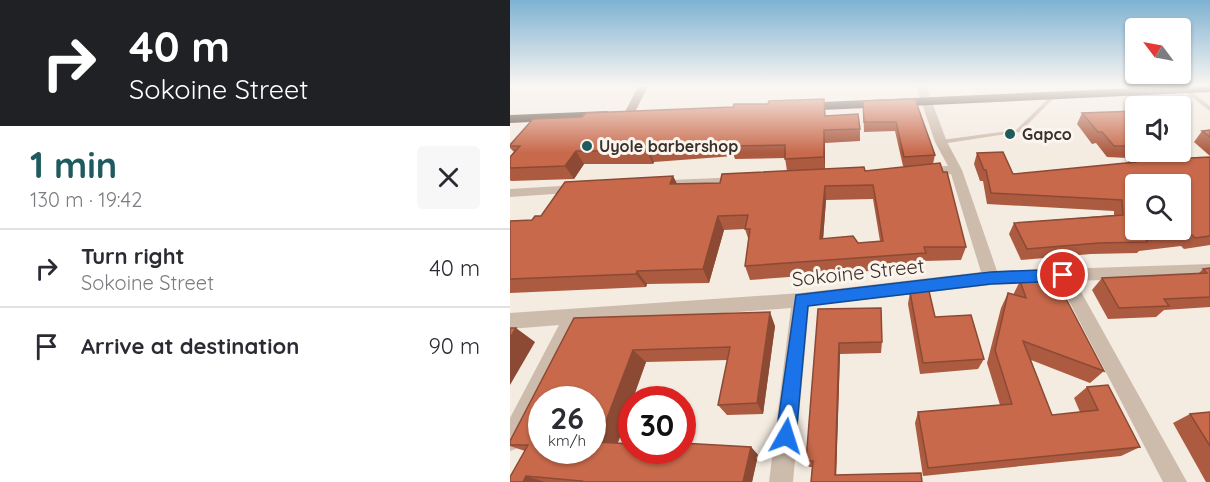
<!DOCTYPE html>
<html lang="en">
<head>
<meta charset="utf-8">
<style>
  :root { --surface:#fff; --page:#f7f7f7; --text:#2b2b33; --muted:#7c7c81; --line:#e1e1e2; --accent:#1f5a5e }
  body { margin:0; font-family:Quicksand,sans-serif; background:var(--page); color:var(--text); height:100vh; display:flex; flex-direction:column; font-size:22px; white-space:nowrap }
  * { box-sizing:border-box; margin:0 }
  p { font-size:20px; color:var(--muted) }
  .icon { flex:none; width:33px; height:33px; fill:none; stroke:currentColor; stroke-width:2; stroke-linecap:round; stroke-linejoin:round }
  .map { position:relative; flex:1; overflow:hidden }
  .sheet { display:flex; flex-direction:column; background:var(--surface); width:510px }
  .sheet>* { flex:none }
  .banner { background:#202124; color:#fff; overflow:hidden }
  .needle { width:39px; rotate:302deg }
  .buttons { position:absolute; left:615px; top:18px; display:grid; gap:12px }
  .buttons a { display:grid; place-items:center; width:66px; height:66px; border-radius:6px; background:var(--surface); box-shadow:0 2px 4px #0004; font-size:30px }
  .speed { position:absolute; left:18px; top:386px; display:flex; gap:12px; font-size:30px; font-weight:700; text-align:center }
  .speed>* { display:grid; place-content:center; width:78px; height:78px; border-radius:50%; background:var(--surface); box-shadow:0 2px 4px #0004; line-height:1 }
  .speed small { font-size:15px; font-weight:400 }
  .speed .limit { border:9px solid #d22; background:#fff; color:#111 }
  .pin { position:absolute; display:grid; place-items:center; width:51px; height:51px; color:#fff; margin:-26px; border:3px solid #fff; border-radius:50%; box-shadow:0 2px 6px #0007 }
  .me { position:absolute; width:66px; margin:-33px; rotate:6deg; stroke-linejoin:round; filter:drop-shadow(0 0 4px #0008) }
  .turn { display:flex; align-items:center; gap:21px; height:126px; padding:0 30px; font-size:27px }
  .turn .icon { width:78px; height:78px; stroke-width:2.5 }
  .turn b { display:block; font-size:42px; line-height:51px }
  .round { display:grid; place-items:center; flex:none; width:63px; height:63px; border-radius:6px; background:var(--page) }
  .overview { display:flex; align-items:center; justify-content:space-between; height:102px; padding:0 30px }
  h1 { font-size:36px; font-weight:700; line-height:45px; color:var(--accent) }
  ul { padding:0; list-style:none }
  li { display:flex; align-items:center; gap:18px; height:78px; padding:0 30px; border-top:2px solid var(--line) }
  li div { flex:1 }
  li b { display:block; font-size:22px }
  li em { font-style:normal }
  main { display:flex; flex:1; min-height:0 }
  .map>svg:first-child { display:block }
</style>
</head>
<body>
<main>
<section class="sheet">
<div class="banner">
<div class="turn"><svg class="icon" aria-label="right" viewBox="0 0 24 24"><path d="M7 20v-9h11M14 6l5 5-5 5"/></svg><div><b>40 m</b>Sokoine Street</div></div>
</div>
<div class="overview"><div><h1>1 min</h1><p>130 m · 19:42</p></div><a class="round"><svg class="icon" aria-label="close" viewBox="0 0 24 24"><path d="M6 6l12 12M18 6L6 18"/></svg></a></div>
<ul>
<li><svg class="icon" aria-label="right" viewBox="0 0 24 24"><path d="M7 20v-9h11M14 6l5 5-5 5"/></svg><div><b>Turn right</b><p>Sokoine Street</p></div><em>40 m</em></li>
<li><svg class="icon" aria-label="arrive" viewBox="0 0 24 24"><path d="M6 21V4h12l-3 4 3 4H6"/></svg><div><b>Arrive at destination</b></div><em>90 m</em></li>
</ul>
</section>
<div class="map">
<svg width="700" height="482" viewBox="0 0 700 482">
  <rect width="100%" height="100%" fill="#f4ebe1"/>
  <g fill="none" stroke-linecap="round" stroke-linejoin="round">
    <!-- lane -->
    <g fill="#cdbbac" fill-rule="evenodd">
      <polygon points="672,88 676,88 700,106 700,111 672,90"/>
      <polygon points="544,93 548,94 510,132 431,144 428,142 431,140 506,130"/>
    </g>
    <!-- street -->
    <g fill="#cdbbac" fill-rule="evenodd">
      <polygon points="406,86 416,86 437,142 452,170 487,271 700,264 700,276 565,281 677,482 653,482 549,282 481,285 299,306 283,482 259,482 281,308 68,324 8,448 0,451 0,418 49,325 0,329 0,313 291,293 471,272 441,174 413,175 407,171 413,167 438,166 425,142"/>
      <polygon points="230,177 236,181 235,184 161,188 154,184 161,180"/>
      <polygon points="68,185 75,189 73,192 0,197 0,189"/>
    </g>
    <!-- secondary -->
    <polygon fill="#a18a7d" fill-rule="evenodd" points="128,86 138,86 123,116 115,116 114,114"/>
    <!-- highway -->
    <g fill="#5c4a42" fill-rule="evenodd">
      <polygon points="671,86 700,86 700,92 290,111 284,107 290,103"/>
      <polygon points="97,111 103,115 102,118 0,123 0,115"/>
    </g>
  </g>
  <!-- wall -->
  <g fill="#ac5a40" fill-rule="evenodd">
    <path d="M 405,99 L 425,155 L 423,164 L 456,247 L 451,260 L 414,261 L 413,267 L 240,280 L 235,266 L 239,241 L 235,229 L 214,230 L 199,283 L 137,284 L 136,287 L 0,293 L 0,221 L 22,220 L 31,216 L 163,176 L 167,184 L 210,183 L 277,171 L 275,158 L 225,159 L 224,156 L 144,162 L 143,164 L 74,164 L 64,179 L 1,181 L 0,180 L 0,157 L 4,152 L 0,148 L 0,145 L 315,116 L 350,129 L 350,141 L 315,143 L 315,169 L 355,171 L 404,166 L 393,166 L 385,131 L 354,132 L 353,101 ZM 363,199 L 370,241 L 348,243 L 313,239 L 316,200 Z"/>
    <polygon points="572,113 680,158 700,157 700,245 674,249 671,246 629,251 627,253 581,254 511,260 499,234 504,223 604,215 604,211 477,204 473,181 470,181 464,164 467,153 503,174 618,163 618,158 597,157 586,143 582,144 567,124"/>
    <polygon points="700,130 700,156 684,142 692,131"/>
    <polygon points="700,268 700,307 654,310 646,317 598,319 582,290 592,278 688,274 693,269"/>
    <polygon points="510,281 594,371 580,383 521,360 542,415 570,412 564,398 577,387 630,447 611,456 413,476 405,423 408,412 490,405 477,363 491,308 498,293 503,295"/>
    <polygon points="400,292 425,317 474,359 468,369 410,374 398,304"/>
    <polygon points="308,309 372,342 371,353 330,354 326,475 301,482 302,467 299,467 296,461"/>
    <polygon points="64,318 265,326 253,414 217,415 208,405 218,360 136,362 122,399 122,404 107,443 241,447 248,455 242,482 0,482 15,451 0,446 0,441"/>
    <polygon points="700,412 700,482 696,482 663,423 680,414"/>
  </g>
  <!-- shaded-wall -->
  <g fill="#8c4a34">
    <polygon points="314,130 315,143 315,170 314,157"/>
    <polygon points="138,149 144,162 143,164 137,151"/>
    <polygon points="66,151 74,164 64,179 55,166"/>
    <polygon points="163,176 170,190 160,184"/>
    <polygon points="315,186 316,200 312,253 310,239"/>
    <polygon points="208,216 214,230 199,283 193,269"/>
    <polygon points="127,271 137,284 136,287 126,274"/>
    <polygon points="260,312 265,326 253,414 247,403"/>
    <polygon points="6,328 25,342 0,385 0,338"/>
    <polygon points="329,343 330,354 326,481 325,475"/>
    <polygon points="123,350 136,362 123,399 122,399 122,404 105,451 88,442"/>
    <polygon points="241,447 248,455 242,482 233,482"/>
    <polygon points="16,476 35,482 13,482"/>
  </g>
  <!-- building -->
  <g fill="#c8694b" stroke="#8c4a34" stroke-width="1.5" fill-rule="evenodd">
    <polygon points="314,99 315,116 348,114 350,129 314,130 314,157 275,159 275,145 221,146 222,143 138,149 137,151 66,151 55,166 0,168 0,157 10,146 0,146 0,145 23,119 72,117 76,113 223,107 224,104 258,104 259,101"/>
    <polygon points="405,99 425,155 394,157 386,122 354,122 353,101"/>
    <path d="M 626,111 L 626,152 L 670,152 L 670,150 L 680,158 L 700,157 L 700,236 L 685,238 L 682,235 L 636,240 L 637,242 L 589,243 L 517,249 L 504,223 L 613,215 L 612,200 L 481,193 L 476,170 L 474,170 L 467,153 L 493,152 L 503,174 L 626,162 L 625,146 L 604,146 L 592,132 L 588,132 L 572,113 ZM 626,184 L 670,184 L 670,230 L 626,230 Z"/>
    <polygon points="700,130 700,137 692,131"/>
    <path d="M 430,163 L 433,172 L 437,172 L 456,247 L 414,247 L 416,253 L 235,266 L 240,229 L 235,229 L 238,215 L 208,216 L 193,269 L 127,271 L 126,274 L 0,279 L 0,221 L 22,220 L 25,216 L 31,216 L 55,182 L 163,176 L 160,184 L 210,183 L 212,174 L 354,167 L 355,171 ZM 363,185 L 373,241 L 348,243 L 343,236 L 310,239 L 315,186 Z"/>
    <polygon points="700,268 700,297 654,299 659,306 609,308 592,278 697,273 693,269"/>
    <polygon points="545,278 594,371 513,341 542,415 588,410 577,387 598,385 630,447 418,468 408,412 502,404 485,350 498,293 516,298 510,281"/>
    <polygon points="419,291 425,317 461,315 474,359 413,363 400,292"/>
    <polygon points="371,308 372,342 329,343 325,475 411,473 412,482 301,482 303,461 296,461 308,309"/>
    <path d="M 260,312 L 247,403 L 208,405 L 220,347 L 123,350 L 88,442 L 122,444 L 122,450 L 172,450 L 172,443 L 241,447 L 233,482 L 71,482 L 72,481 L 16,476 L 13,482 L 0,482 L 0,477 L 18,445 L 0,445 L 0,441 L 64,318 ZM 32,399 L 82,399 L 82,450 L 32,450 Z"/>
    <polygon points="0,328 6,328 0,338"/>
    <polygon points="700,412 700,446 680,414"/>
  </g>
  <!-- sky -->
  <linearGradient id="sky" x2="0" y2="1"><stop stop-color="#7eb2d2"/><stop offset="0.56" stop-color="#faf6f2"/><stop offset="1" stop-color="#faf6f2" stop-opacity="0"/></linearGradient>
  <rect width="700" height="153" fill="url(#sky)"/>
  <!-- route -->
  <polygon fill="#1a73e8" stroke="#114b97" stroke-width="1.5" points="553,269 559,270 561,275 559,279 553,281 481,284 298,306 286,436 283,443 276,446 269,443 266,436 286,295 481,272"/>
  <!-- markers -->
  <g fill="#1f5a5e" stroke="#fbf5ee" stroke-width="2">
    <circle cx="500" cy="134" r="6"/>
    <circle cx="77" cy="146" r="6"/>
  </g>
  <g text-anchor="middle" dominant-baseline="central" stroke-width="6" stroke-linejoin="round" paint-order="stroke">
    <!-- far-poi labels -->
    <g font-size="16" font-weight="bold" fill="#3b302b" stroke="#fbf5ee" text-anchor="start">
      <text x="512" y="134">Gapco</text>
      <text x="89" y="146">Uyole barbershop</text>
    </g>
    <!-- street labels -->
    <g font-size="20" fill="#3b302b" stroke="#fbf5ee">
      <text transform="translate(348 272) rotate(-6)">Sokoine Street</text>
    </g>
  </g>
</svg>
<div class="buttons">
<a><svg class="needle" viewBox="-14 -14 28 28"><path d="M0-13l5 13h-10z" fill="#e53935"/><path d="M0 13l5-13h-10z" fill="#7c7c81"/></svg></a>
<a><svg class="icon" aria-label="sound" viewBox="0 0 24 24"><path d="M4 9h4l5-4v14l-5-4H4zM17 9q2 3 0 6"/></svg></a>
<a><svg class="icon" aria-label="search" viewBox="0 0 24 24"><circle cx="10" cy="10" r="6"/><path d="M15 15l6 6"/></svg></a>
</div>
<div class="speed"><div>26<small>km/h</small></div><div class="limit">30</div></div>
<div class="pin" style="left:553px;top:275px;background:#d93025"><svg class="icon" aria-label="arrive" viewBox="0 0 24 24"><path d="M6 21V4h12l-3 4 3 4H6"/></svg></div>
<svg class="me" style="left:276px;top:436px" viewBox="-20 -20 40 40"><path d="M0-17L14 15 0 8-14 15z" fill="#1a73e8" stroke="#fff" stroke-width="4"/></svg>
</div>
</main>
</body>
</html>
